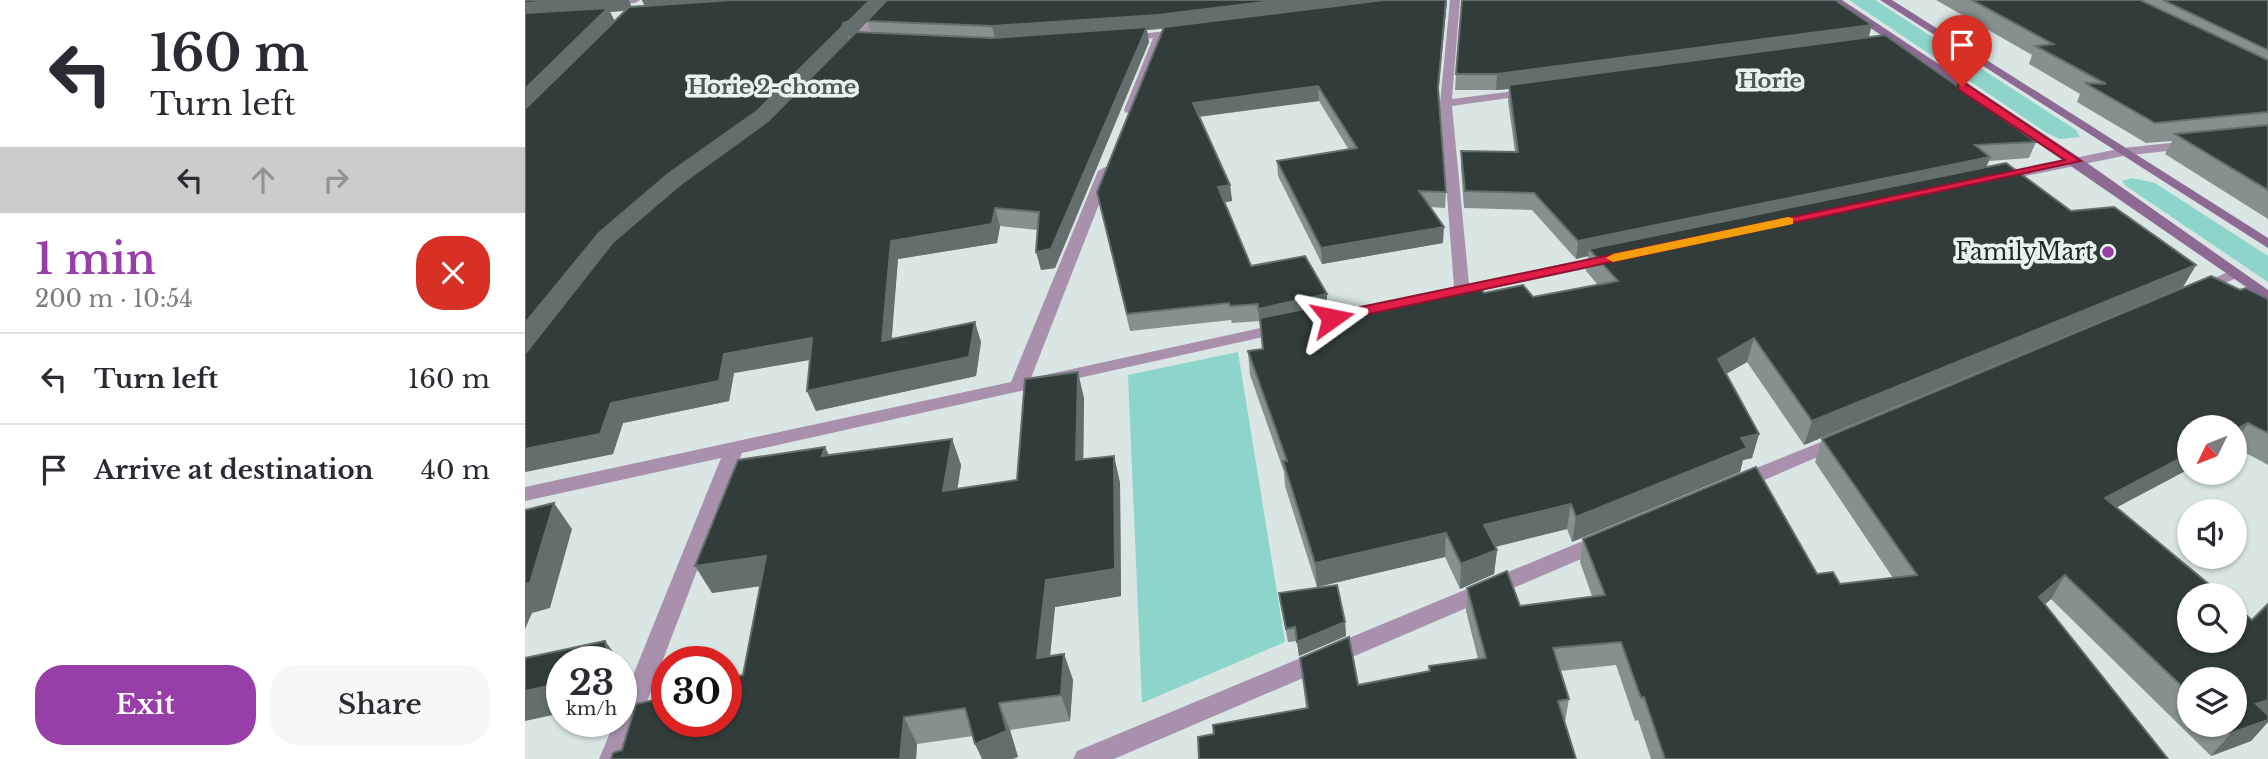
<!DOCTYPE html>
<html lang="en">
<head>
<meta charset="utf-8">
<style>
  :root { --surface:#fff; --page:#f7f7f7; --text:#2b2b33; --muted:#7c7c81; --line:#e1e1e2; --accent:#983ea9 }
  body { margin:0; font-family:"Libre Baskerville",serif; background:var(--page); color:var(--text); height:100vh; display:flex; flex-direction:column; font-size:26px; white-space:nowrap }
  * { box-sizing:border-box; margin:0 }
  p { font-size:23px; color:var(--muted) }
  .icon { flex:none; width:38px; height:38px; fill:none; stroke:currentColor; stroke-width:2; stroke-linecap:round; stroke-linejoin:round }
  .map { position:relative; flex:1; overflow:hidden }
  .sheet { display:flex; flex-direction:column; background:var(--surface); width:525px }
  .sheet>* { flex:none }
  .hud { background:#fff; color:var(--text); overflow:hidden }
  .needle { width:46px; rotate:227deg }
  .controls { position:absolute; left:1652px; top:415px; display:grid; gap:14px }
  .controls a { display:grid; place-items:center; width:70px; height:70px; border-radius:50%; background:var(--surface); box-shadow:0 2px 5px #0004; font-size:35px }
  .speed { position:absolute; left:21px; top:646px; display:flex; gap:14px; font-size:35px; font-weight:700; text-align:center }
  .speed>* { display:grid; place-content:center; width:91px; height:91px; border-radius:50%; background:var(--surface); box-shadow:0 2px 5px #0004; line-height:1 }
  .speed small { font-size:18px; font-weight:400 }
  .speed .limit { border:10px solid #d22; background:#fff; color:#111 }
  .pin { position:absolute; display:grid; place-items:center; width:60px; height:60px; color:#fff; margin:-72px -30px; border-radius:50% 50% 50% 0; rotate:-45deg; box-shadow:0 0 7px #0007 }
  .pin .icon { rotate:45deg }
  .me { position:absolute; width:77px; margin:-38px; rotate:78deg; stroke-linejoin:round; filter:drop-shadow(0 0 5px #0008) }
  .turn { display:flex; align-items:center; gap:24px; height:147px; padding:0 35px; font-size:32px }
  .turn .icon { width:91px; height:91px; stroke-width:2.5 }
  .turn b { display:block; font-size:49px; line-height:60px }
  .lanes { display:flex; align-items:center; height:66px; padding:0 35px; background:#0003; justify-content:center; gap:35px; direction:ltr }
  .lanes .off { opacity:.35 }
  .round { display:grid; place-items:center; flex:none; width:74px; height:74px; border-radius:28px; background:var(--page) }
  .head { display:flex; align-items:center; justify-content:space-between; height:119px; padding:0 35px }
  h1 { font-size:42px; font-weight:600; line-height:52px; color:var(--accent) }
  .button { display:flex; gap:14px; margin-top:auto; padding:14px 35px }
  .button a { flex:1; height:80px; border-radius:28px; background:var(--accent); color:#fff; font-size:28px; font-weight:600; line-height:80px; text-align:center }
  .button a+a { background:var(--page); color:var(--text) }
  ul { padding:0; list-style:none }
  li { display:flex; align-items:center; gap:21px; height:91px; padding:0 35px; border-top:2px solid var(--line) }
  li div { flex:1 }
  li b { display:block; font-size:26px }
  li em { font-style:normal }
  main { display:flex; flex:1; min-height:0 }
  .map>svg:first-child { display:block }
</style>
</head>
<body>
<main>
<section class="sheet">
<div class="hud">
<div class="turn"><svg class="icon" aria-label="left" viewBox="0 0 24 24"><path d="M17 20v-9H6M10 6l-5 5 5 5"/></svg><div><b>160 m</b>Turn left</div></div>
<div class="lanes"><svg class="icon" aria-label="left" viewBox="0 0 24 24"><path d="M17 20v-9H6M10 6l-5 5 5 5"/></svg><svg class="icon off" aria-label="ahead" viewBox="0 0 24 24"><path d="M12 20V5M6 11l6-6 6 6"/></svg><svg class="icon off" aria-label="right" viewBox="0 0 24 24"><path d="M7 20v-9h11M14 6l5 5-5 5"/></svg></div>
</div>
<div class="head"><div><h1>1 min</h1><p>200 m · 10:54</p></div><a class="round" style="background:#d93025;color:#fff"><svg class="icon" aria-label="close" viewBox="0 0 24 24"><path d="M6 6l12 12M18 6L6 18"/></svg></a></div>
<ul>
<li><svg class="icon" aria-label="left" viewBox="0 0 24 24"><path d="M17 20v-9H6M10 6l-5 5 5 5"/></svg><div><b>Turn left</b></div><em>160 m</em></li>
<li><svg class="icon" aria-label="arrive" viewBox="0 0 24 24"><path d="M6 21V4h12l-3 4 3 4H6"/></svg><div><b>Arrive at destination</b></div><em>40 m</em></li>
</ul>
<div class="button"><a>Exit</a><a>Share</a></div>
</section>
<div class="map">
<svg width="1743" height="759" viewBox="0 0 1743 759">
  <rect width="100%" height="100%" fill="#d9e6e3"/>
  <!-- green -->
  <g fill="#8dd5cb">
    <polygon points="1324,0 1350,0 1551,130 1555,137 1535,139 1522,133"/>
    <polygon points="1607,178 1630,183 1743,256 1743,282 1601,186 1597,181"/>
    <polygon points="713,352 760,642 617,703 603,375"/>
  </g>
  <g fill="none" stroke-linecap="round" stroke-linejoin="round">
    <!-- street -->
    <g fill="#a991ae" fill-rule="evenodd">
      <polygon points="77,0 115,0 110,3 80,5 77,4"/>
      <polygon points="366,0 377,0 327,50 319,50 319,46"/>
      <polygon points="925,0 935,0 927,99 1005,89 1011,92 1005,95 927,106 944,284 1084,254 1092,259 1084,264 879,307 873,305 871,302 873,299 929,287 915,103"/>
      <polygon points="660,29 664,30 664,34 639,37 611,110 601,113 599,110 628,38 600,41 595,38 596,36"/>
      <polygon points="1664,141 1670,145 1668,148 1598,156 1471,182 1464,178 1471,174 1598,148"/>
      <polygon points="580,167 587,171 506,378 759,323 767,328 765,331 217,453 100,759 74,759 90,721 96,721 96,705 196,458 0,501 0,487 486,382 573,171"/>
      <polygon points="1709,269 1714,271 1717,274 1714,277 1674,294 1666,289"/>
      <polygon points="1316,434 1323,436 1325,440 1323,444 1223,487 1209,487 1206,482 1209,477"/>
      <polygon points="1077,533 1084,535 1087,541 1084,547 589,759 548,759 552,751"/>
    </g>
    <!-- secondary -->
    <g fill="#8c6a93" fill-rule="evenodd">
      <polygon points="1305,0 1317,0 1555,158 1743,290 1743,302"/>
      <polygon points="1355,0 1367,0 1743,238 1743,248"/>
    </g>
  </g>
  <!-- wall -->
  <g fill="#86918f" fill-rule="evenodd">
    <path d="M 0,0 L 104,0 L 106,6 L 105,7 L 120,6 L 117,0 L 922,0 L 913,94 L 921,192 L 920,208 L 905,207 L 918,243 L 797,264 L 753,176 L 752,161 L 824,150 L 794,101 L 674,117 L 705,185 L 707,201 L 700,202 L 726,266 L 802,294 L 802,304 L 813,309 L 832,310 L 959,293 L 1008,297 L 1073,285 L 1061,271 L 1063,256 L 1051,259 L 1007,210 L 939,208 L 936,168 L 936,151 L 990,152 L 983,101 L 984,89 L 971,90 L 930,90 L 931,74 L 1343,37 L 1511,142 L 1504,158 L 1464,161 L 1461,167 L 1546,211 L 1671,265 L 1658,287 L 1279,445 L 1222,362 L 1201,374 L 1234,434 L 1227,458 L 1218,460 L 1215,472 L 1047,542 L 1042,529 L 970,547 L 972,550 L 969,574 L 935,589 L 920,557 L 792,587 L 760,486 L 759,472 L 725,375 L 723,351 L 738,349 L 735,321 L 707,323 L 706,320 L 605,331 L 572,192 L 638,29 L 622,30 L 624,42 L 530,268 L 516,270 L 513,230 L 475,226 L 472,243 L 373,259 L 366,339 L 456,342 L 451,376 L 291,411 L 282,391 L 285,360 L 209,373 L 204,401 L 98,423 L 88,454 L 0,472 ZM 100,11 L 90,21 L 85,12 ZM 342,22 L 346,32 L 333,32 Z"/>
    <polygon points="1411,0 1743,0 1743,219 1640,154 1647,141 1621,143 1552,102 1555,94 1504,64 1507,55"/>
    <path d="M 1715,290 L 1743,299 L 1743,465 L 1710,447 L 1710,427 L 1664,427 L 1664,469 L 1592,507 L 1727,620 L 1743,604 L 1743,722 L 1726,741 L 1686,756 L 1526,599 L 1520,604 L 1643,759 L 1126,759 L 1113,720 L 1110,721 L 1091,665 L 1035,671 L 1044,699 L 1040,722 L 689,734 L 781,708 L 775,658 L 833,685 L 904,671 L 904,666 L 953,659 L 941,611 L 942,588 L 995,606 L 1067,596 L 1055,562 L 1058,539 L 1292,574 L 1315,584 L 1368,578 L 1290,462 L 1297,439 ZM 1664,679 L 1710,724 L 1664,724 Z"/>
    <polygon points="559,398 558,460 589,456 595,483 596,596 530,607 525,656 539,654 548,680 545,721 485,730 493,757 448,736 392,744 391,759 86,759 97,750 142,721 218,675 236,586 187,593 300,447 304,455 427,439 436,465 432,489 492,480"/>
    <polygon points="754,593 820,622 821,636 774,656 772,641 763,642 756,606"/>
  </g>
  <!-- shaded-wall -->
  <g fill="#646f6d">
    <polygon points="43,0 104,0 106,6 102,10 85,12 90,22 0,114 0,3"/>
    <polygon points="117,0 255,0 121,9"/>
    <polygon points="345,0 364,0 329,36 323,37 322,42 238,128 0,359 0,323 74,233"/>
    <polygon points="756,0 874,0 622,30 624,42 530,268 516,270 511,252 526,249 467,26"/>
    <polygon points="921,0 922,0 912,103 913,88"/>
    <polygon points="1347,25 1343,40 984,85 984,89 971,90 972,74"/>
    <polygon points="793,86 794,101 670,117 668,103"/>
    <polygon points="1465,157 1459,173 1064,249 1063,256 1051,259 1053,241"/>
    <polygon points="705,185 707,201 695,203 693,187"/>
    <polygon points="470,208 475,226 472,243 373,259 365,361 357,341 366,241"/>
    <polygon points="919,227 918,243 797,264 796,248"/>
    <polygon points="1671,265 1658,287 1279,445 1287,421"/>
    <polygon points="802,294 802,311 735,326 733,309"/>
    <polygon points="450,322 456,342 451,376 291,411 282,391"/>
    <polygon points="287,338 295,358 209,373 204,401 98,423 88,454 0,472 0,449 86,403 199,354"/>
    <polygon points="1229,338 1222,362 1187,382 1193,359"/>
    <polygon points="553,372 559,398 558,487 551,460"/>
    <polygon points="1723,423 1710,443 1710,430"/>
    <polygon points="1234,434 1227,458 1218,460 1215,472 1047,542 1051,517 1216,438"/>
    <polygon points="427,439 436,465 428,518 418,491"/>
    <polygon points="300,447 312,474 297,456"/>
    <polygon points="1664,454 1664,469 1566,521 1580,498"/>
    <polygon points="589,456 595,483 596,596 530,607 522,685 512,658 521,580"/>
    <polygon points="29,503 47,529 25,608 7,613 0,629 0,584"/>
    <polygon points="1046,504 1042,529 957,550 959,525"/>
    <polygon points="921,533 920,557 792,587 790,563"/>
    <polygon points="972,550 969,574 935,589 936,564"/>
    <polygon points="241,556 256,583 187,593 170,566"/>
    <polygon points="1540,575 1526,599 1501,621 1514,597"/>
    <polygon points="820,622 821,636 774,656 772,642"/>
    <polygon points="80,641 96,662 80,662"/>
    <polygon points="539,654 548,680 545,721 536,695"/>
    <polygon points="96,662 100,667 103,681 96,697"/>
    <polygon points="37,683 37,713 0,721 0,691"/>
    <polygon points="1743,700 1743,716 1731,704"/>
    <polygon points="474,703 485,730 493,757 488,759 457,759 450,744"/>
    <polygon points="379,717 392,744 391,759 375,759"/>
    <polygon points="1743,720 1743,722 1726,741 1686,756 1706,733"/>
  </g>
  <!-- building -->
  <g fill="#323c3b" stroke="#646f6d" stroke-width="2">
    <polygon points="0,0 43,0 0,3"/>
    <polygon points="207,0 345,0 324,21 318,23 317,27 232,111 143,174 74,233 0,323 0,109 104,7"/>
    <polygon points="362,0 756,0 633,15 467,26 342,21"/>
    <polygon points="859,0 921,0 913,88 921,192 894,191 919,227 796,248 752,161 832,148 793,86 668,103 705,185 693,187 726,266 780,256 802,294 733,309 733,304 705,306 704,303 602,314 572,192 639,27"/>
    <polygon points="937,0 1310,0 1347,25 972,74 931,74"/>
    <polygon points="1447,0 1615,0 1743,60 1743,112 1630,123 1560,83 1581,84 1511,46 1528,44"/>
    <polygon points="1638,0 1743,0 1743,50"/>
    <polygon points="83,8 0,89 0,13"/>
    <polygon points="622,27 526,249 511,252 514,212 470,208 467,224 366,241 357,341 450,322 444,357 282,391 287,338 199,354 194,381 86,403 75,434 0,449 0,354 88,242 156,184 243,121 331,32 467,38"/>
    <polygon points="1360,35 1511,142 1450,145 1465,157 1053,241 1009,193 940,191 936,151 993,152 984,85"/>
    <polygon points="1743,125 1743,190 1650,134"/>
    <polygon points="1481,163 1546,211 1589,207 1671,265 1287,421 1229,338 1193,359 1234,434 1216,438 1222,448 1051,517 1046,504 959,525 972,550 936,564 921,533 790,563 758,461 762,461 723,351 738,349 735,318 809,303 813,309 829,306 832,310 955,287 959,293 998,285 1008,297 1093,281 1064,249"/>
    <polygon points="1686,276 1715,290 1721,288 1743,299 1743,433 1723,423 1710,430 1710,427 1664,427 1664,454 1580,498 1697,595 1664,595 1664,640 1710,640 1710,606 1727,620 1743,604 1743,700 1731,704 1743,715 1743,720 1706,733 1697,724 1710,724 1710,679 1664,679 1664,693 1540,575 1514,597 1643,759 1140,759 1119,697 1116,698 1096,642 1028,648 1044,699 1033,701 1051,759 674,759 673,737 689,734 688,725 783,708 775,658 824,637 833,685 905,671 904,666 961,658 942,588 982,571 995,606 1080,595 1058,539 1231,467 1292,574 1308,572 1315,584 1392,575 1297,439"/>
    <polygon points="553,372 551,460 589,456 590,569 521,580 512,658 539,654 536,695 474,703 482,731 450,744 440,708 379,717 375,759 86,759 88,753 97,750 111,704 142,697 142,721 201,721 201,679 218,675 241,556 170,566 213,460 300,447 297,456 427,439 418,491 492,480 500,379"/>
    <polygon points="29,503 5,583 0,584 0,510"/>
    <polygon points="812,585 820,622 772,642 770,627 761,629 754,593"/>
    <polygon points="80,641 83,655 80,662 37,662 37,683 0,691 0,658"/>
  </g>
  <!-- route -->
  <polygon fill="#e11d48" stroke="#92132f" stroke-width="2" points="1433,84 1441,84 1556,161 807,322 799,318 807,313 1540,160 1433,89"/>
  <!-- slow -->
  <polygon fill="#f59e0b" points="1263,217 1268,218 1268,224 1088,262 1081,258 1088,254"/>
  <!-- markers -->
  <circle fill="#983ea9" stroke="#e6f3f1" stroke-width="2.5" cx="1583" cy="252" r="7"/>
  <g text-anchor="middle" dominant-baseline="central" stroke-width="7" stroke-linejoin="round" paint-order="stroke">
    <!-- far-quarter labels -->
    <g font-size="21" font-weight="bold" fill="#4c5655" stroke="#e6f3f1">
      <text x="1245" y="81">Horie</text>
    </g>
    <!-- far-neighbourhood labels -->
    <g font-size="21" font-weight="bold" fill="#4c5655" stroke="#e6f3f1">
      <text x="247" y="87">Horie 2-chome</text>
    </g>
    <!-- poi labels -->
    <g font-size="23" fill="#242828" stroke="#e6f3f1" text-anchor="end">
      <text x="1569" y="252">FamilyMart</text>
    </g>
  </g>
</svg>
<div class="controls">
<a><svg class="needle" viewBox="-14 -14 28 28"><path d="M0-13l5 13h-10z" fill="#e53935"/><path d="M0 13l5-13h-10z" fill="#7c7c81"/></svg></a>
<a><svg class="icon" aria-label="sound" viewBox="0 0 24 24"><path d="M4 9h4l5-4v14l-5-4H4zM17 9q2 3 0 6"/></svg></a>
<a><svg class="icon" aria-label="search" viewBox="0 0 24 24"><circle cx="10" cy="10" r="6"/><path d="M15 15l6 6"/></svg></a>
<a><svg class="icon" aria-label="layers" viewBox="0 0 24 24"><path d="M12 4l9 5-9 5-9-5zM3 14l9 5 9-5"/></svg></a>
</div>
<div class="speed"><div>23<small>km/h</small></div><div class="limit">30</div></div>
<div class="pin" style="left:1437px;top:87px;background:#d93025"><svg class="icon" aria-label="arrive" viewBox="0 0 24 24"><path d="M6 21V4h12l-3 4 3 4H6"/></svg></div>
<svg class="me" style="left:807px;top:318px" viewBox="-20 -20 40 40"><path d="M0-17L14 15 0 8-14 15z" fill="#e11d48" stroke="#fff" stroke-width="4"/></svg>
</div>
</main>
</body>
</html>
